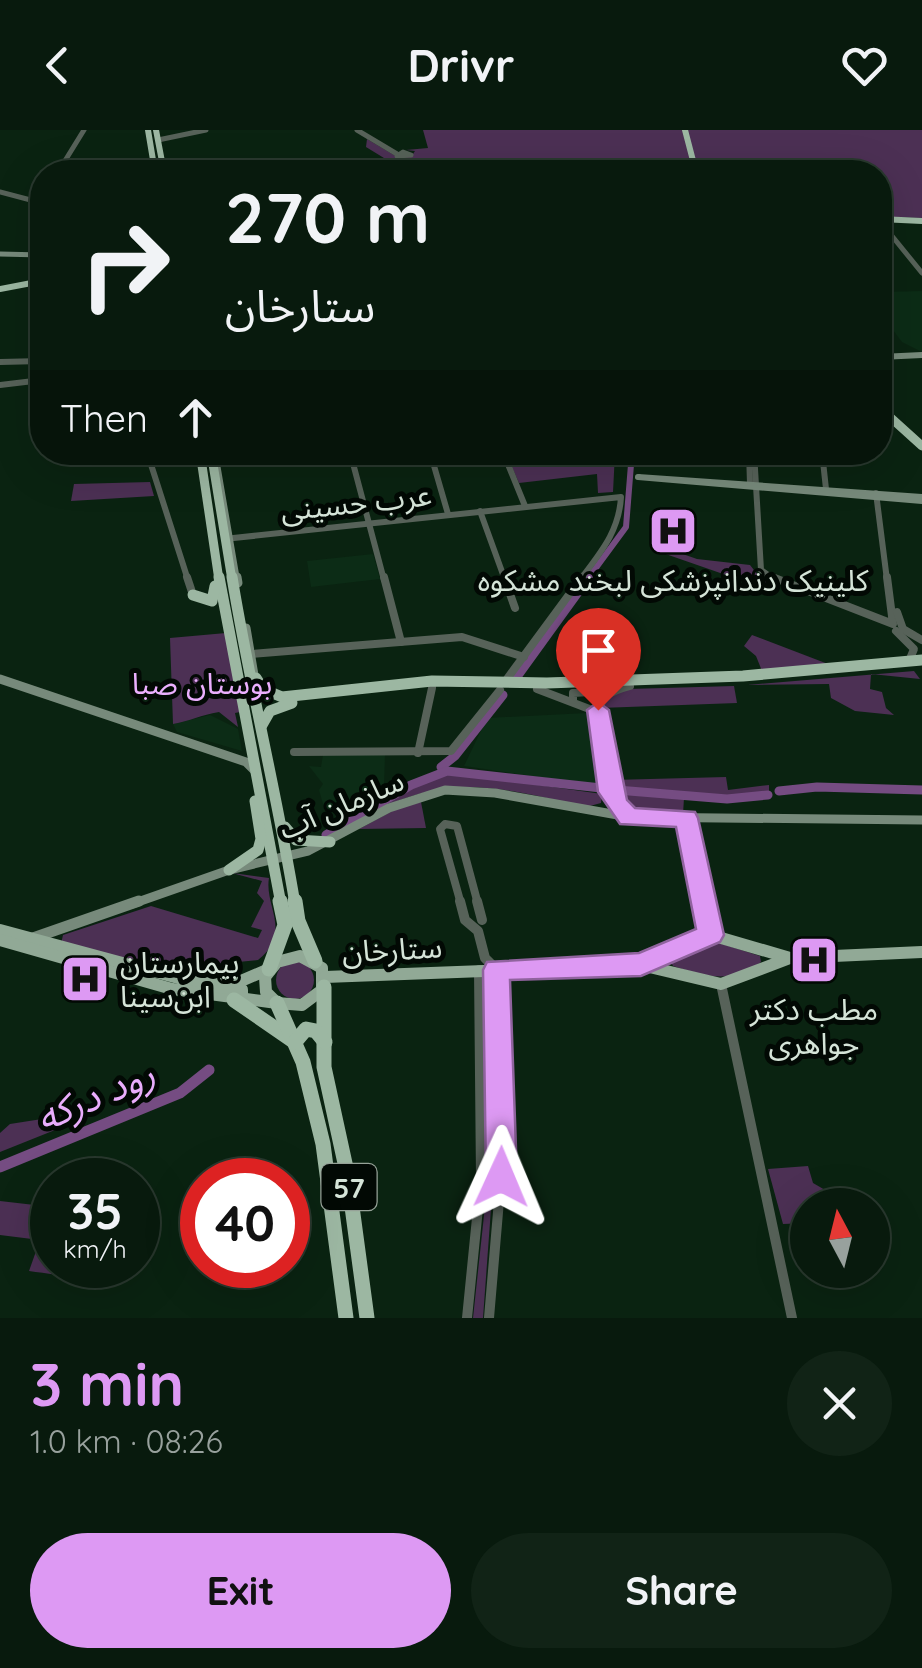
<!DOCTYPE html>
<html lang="en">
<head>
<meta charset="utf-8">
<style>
  :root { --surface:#081a0d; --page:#112316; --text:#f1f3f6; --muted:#98a19d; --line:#29382e; --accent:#dd99f3 }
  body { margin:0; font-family:Quicksand,"Noto Sans Arabic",sans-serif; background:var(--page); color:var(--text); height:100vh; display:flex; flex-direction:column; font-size:38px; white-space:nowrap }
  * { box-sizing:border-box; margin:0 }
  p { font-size:32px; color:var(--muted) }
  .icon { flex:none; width:55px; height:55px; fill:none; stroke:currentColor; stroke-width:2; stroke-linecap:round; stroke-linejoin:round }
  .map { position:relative; height:1188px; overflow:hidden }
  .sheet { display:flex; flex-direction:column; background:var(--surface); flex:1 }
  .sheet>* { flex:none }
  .top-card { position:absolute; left:30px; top:30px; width:862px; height:305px; border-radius:40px; box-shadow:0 10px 40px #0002,0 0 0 2px var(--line); background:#081a0d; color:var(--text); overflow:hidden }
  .needle { width:65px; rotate:353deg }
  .fabs { position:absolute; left:790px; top:1058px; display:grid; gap:20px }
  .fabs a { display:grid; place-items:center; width:100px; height:100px; border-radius:50%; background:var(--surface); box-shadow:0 10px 40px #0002,0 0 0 2px var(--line); font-size:50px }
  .speed { position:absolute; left:30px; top:1028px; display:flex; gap:20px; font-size:50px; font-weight:700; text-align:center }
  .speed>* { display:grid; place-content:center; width:130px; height:130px; border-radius:50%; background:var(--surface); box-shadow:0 10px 40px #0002,0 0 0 2px var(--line); line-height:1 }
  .speed small { font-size:25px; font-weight:400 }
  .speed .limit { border:15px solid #d22; background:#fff; color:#111 }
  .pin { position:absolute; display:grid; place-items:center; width:85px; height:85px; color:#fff; margin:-102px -42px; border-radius:50% 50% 50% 0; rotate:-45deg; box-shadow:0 0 10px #0007 }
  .pin .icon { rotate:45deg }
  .me { position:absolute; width:110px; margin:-55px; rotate:1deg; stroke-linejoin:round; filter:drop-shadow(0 0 8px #0008) }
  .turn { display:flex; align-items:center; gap:35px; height:210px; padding:0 30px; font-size:45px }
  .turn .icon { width:130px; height:130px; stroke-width:2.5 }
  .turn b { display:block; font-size:70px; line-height:85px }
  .then { display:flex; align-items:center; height:95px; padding:0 30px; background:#0003; gap:20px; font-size:38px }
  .round { display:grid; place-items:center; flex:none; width:105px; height:105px; border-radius:52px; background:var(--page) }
  .head { display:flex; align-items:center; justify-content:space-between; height:170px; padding:0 30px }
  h1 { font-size:60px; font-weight:800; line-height:75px; color:var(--accent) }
  .primary-button { display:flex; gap:20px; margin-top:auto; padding:20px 30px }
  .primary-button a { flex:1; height:115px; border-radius:60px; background:var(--accent); color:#111; font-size:40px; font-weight:800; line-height:115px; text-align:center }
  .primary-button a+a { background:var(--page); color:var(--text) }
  header { display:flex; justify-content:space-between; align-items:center; height:130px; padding:0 30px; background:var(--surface); font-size:45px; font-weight:800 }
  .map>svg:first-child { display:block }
</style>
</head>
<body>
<header><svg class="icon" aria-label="back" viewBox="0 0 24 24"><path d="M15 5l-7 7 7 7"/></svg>Drivr<svg class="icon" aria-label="heart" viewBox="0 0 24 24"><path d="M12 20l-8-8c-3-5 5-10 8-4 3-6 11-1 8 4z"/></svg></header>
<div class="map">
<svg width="922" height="1188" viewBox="0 0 922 1188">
  <rect width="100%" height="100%" fill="#0a2311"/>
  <!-- built -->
  <g fill="#0c2c16">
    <polygon points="922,161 922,222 902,212 880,183 880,162"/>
    <polygon points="373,424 380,449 311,457 307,431"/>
    <polygon points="587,583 601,656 464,636 487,588"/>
    <polygon points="210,585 238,599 242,621 177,602 173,594"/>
    <polygon points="323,625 385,625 384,657 325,681 319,660 323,654 309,636 321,637"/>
  </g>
  <!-- green -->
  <g fill="#4c3054">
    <polygon points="423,0 922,0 922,88 880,87 880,42 443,42 429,40 424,34 419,36 420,42 414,42 409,36 397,36 366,17 367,9 399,28 413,24 415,21 406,20 428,18"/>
    <polygon points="587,323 615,323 613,362 598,363 597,344 519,353 512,337 588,326"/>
    <polygon points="150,352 154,366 71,371 74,354"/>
    <polygon points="660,416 697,429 750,435 761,449 779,458 772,461 657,421"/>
    <path d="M 226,503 L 240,582 L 235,583 L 238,597 L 219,582 C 201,585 190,591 173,594 L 170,508 Z"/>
    <polygon points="752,505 828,534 762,541 756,526 744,516"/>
    <polygon points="914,541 920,549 871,544 870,559 882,562 886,578 894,585 855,581 831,568 829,554 747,555"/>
    <polygon points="734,556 737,573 600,578 606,567 628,559"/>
    <path d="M 454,643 L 602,664 L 601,673 L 586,677 C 507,659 453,642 376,681 L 422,653 Z"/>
    <polygon points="726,647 728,660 769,655 769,662 728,668 614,658 612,650"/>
    <polygon points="615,662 684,668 683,684 628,683"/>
    <polygon points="421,672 426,698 359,699 396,679"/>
    <path d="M 232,743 L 269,748 C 264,776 293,803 258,830 C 184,839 133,832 61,814 L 63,805 L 151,776 L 258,808 L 262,800 L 251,797 L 264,771 L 257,763 L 262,751 Z"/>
    <path d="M 716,812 L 760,826 L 761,832 C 733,854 705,847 673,836 L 671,832 L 679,823 Z"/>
    <circle cx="295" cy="850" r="19"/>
    <polygon points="491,849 497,997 483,1188 473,1188 488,1048 484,850"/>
    <polygon points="93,981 95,984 0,1022 0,1003 10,994"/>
    <polygon points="808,1036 813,1053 851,1075 808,1075 807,1093 783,1094 768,1039"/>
    <path d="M 0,1071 L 52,1077 L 52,1135 L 121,1137 C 93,1154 61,1145 29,1141 L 40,1110 L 0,1105 Z"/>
  </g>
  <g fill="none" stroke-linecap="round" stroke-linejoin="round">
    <!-- river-far2 -->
    <polyline stroke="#754c82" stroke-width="6" points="587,450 626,397 632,322"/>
    <!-- river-far1 -->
    <g stroke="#754c82" stroke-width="9">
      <polyline points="516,548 589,447"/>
      <polyline points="441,637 455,626 503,565"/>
      <polyline points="617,660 727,669 768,665"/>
      <polyline points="779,661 817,657 922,660"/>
      <polyline points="326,705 411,655 447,641 601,658"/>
    </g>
    <!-- river -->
    <polyline stroke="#754c82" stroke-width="11" points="0,1037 180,963 209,940"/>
    <!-- tertiary-far3 -->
    <g stroke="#576259" stroke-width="5">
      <polyline points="357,0 397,24"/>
      <polyline points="158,10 206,0"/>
      <polygon points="403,22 411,25 397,26"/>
      <polyline points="63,34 84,0"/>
      <polyline points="110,42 115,34"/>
      <polyline points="0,62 42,73"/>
      <polyline points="880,103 892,106 922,143"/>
    </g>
    <!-- tertiary-far2 -->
    <g stroke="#576259" stroke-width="6">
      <polyline points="0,232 42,231"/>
      <polyline points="0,255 42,250"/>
      <polyline points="147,322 188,450"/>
      <polyline points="350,322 384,450"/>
      <polyline points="430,322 448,384"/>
      <polyline points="503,322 525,376"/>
      <polyline points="702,322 702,328"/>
      <polyline points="749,322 750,354"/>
      <polyline points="754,322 761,440 775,450"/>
      <polyline points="822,322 826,359"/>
      <polyline points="876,363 887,450"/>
      <polyline points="480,381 505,450"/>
      <path d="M 224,409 L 621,367 C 619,402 600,423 580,450"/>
    </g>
    <!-- tertiary-far1 -->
    <g stroke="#576259" stroke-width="8">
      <polyline points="187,447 193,465"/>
      <polyline points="384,447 401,512"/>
      <polyline points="504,447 515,478"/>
      <polyline points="772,447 893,494 887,447"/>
      <polyline points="897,482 903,499 922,510"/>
      <polyline points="896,501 914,519 909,531"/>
      <polyline points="252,524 462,507 524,527"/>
      <polyline points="504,553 582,447"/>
      <polyline points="537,559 592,580 610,662 629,687"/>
      <polyline points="573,570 573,563 590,562 600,570"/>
      <path d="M 599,589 C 597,567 611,561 630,556"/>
      <polyline points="294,622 451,621 500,560"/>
      <polyline points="418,623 432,558"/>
      <polyline points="686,688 704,774"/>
      <polyline points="461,774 440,699 445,694 457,696 478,774"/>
    </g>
    <!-- tertiary -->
    <g stroke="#576259" stroke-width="10">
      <polyline points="460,771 465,790 478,801 485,828 496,839 498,851 501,1047 489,1188"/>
      <polyline points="477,771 482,790"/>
      <polyline points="704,771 711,805"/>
      <polyline points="721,854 792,1188"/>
      <polyline points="467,1188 481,1048 479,840"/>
    </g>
    <!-- secondary-far3 -->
    <polyline stroke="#778a7b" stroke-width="5" points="0,124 42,125"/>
    <!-- secondary-far2 -->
    <g stroke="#778a7b" stroke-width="6">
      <polyline points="880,227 922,225"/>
      <polyline points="215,322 237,450"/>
      <polyline points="922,367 638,347 922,371"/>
    </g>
    <!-- secondary-far1 -->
    <g stroke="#778a7b" stroke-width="9">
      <polyline points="237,447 238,453"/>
      <polyline points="246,498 255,551"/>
      <polyline points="0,549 246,632 255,641"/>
      <polyline points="132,774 229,740 308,721 389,678 445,660 495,663 629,687 922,690"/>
    </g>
    <!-- secondary -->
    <polyline stroke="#778a7b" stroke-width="11" points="33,808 139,771"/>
    <!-- primary -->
    <g stroke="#91a996" stroke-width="12">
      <polyline points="0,800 193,852 241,851 269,839"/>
      <polyline points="0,810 172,859 277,873"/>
      <polygon points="300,826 322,838 322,860 302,875 277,873 266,862 265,847 277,832"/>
      <polyline points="647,833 711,805 790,828 922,822"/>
      <polyline points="325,847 641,835 721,854 790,828"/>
      <polyline points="219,857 242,860 242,865 235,869"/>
    </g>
    <!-- trunk-far3 -->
    <g stroke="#9cb7a2" stroke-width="6">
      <polyline points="148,0 155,42"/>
      <polyline points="156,0 164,42"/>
      <polyline points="685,0 696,42"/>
      <polyline points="880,89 922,91"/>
      <polyline points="0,159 42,151"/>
    </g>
    <!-- trunk-far2 -->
    <g stroke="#9cb7a2" stroke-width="9">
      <polyline points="880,278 922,316"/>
      <polyline points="200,322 219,450"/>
      <polyline points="211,322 232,450"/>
    </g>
    <!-- trunk-far1 -->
    <g stroke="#9cb7a2" stroke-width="11">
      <polyline points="219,447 281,774"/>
      <path d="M 232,447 C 250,557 277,664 295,774"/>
      <polyline points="193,465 212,471 215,456"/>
      <polyline points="256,548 263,559 282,567 432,551 547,553 743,546 922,530"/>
      <polyline points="262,595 270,581 292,573"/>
      <polyline points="285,697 296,710 330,712"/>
      <polyline points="229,740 258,720 261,709 255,671"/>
    </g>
    <!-- trunk -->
    <g stroke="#9cb7a2" stroke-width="15">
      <polyline points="295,771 298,791 315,831"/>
      <polyline points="269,839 285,795 280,771"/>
      <polyline points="324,857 324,937 348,1047 367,1188"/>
      <polyline points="234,870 292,910"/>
      <polyline points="277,873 303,932 323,1014 346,1188"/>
      <polyline points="295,912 306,899 316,901 325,912"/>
    </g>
  </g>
  <!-- route -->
  <polygon fill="#dd99f3" stroke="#90639e" stroke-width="2.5" points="598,572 609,580 627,670 635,678 695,682 698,688 724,805 720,812 641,846 510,850 517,1047 512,1057 501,1061 490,1057 486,1047 483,840 487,832 639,823 696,799 676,697 620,694 598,662 587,580"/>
  <!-- icons -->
  <defs>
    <g id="hospital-square" transform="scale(2.5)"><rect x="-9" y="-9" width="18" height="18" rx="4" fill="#dd99f3" stroke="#020904"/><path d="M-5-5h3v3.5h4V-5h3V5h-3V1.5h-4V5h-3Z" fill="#111"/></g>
  </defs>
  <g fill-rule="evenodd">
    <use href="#hospital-square" x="673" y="401"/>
    <use href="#hospital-square" x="814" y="830"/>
    <use href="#hospital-square" x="85" y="849"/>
  </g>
  <g text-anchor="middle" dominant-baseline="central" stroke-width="10" stroke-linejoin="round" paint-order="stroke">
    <!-- shield labels -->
    <rect fill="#020904" stroke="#96a298" stroke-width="2.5" x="321.5" y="1034" width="55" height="46" rx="8"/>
    <g font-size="28" font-weight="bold" fill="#d5e4d8">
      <text x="349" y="1057">57</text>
    </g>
    <!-- street labels -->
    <g font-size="30" fill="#d5e4d8" stroke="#020904">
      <text transform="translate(356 372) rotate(-6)">عرب حسینی</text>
      <text transform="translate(341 674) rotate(-23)">سازمان آب</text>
      <text transform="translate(392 819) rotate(-3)">ستارخان</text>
    </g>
    <!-- poi labels -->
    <g font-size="30" fill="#d5e4d8" stroke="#020904">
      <text x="673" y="450">کلینیک دندانپزشکی لبخند مشکوه</text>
      <text x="120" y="832" text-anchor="start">بیمارستان<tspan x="120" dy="34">ابن‌سینا</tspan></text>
      <text x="814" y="879">مطب دکتر<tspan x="814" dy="34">جواهری</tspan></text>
    </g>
    <!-- park labels -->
    <g font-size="30" fill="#ebaffe" stroke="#020904">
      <text x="202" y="553">بوستان صبا</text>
    </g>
    <!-- near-water labels -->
    <g font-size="38" font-style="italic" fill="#e9adfc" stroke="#020904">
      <text transform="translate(95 965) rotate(-23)">رود درکه</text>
    </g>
  </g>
</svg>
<div class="fabs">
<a><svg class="needle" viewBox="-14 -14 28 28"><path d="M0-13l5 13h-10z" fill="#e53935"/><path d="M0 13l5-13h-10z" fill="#98a19d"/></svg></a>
</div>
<div class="speed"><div>35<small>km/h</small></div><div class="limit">40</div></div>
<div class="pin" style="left:598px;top:580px;background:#d93025"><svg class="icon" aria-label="arrive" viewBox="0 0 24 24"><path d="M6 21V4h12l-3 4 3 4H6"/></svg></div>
<svg class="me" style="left:501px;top:1047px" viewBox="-20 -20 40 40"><path d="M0-17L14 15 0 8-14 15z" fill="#dd99f3" stroke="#fff" stroke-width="4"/></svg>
<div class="top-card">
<div class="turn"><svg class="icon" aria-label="right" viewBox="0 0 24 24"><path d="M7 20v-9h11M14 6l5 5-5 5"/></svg><div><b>270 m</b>ستارخان</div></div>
<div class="then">Then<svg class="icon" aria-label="ahead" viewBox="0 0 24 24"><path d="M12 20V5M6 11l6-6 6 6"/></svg></div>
</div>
</div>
<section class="sheet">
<div class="head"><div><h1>3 min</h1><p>1.0 km · 08:26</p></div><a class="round"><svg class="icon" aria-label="close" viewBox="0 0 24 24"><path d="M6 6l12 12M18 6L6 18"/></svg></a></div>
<div class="primary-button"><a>Exit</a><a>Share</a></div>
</section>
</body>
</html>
